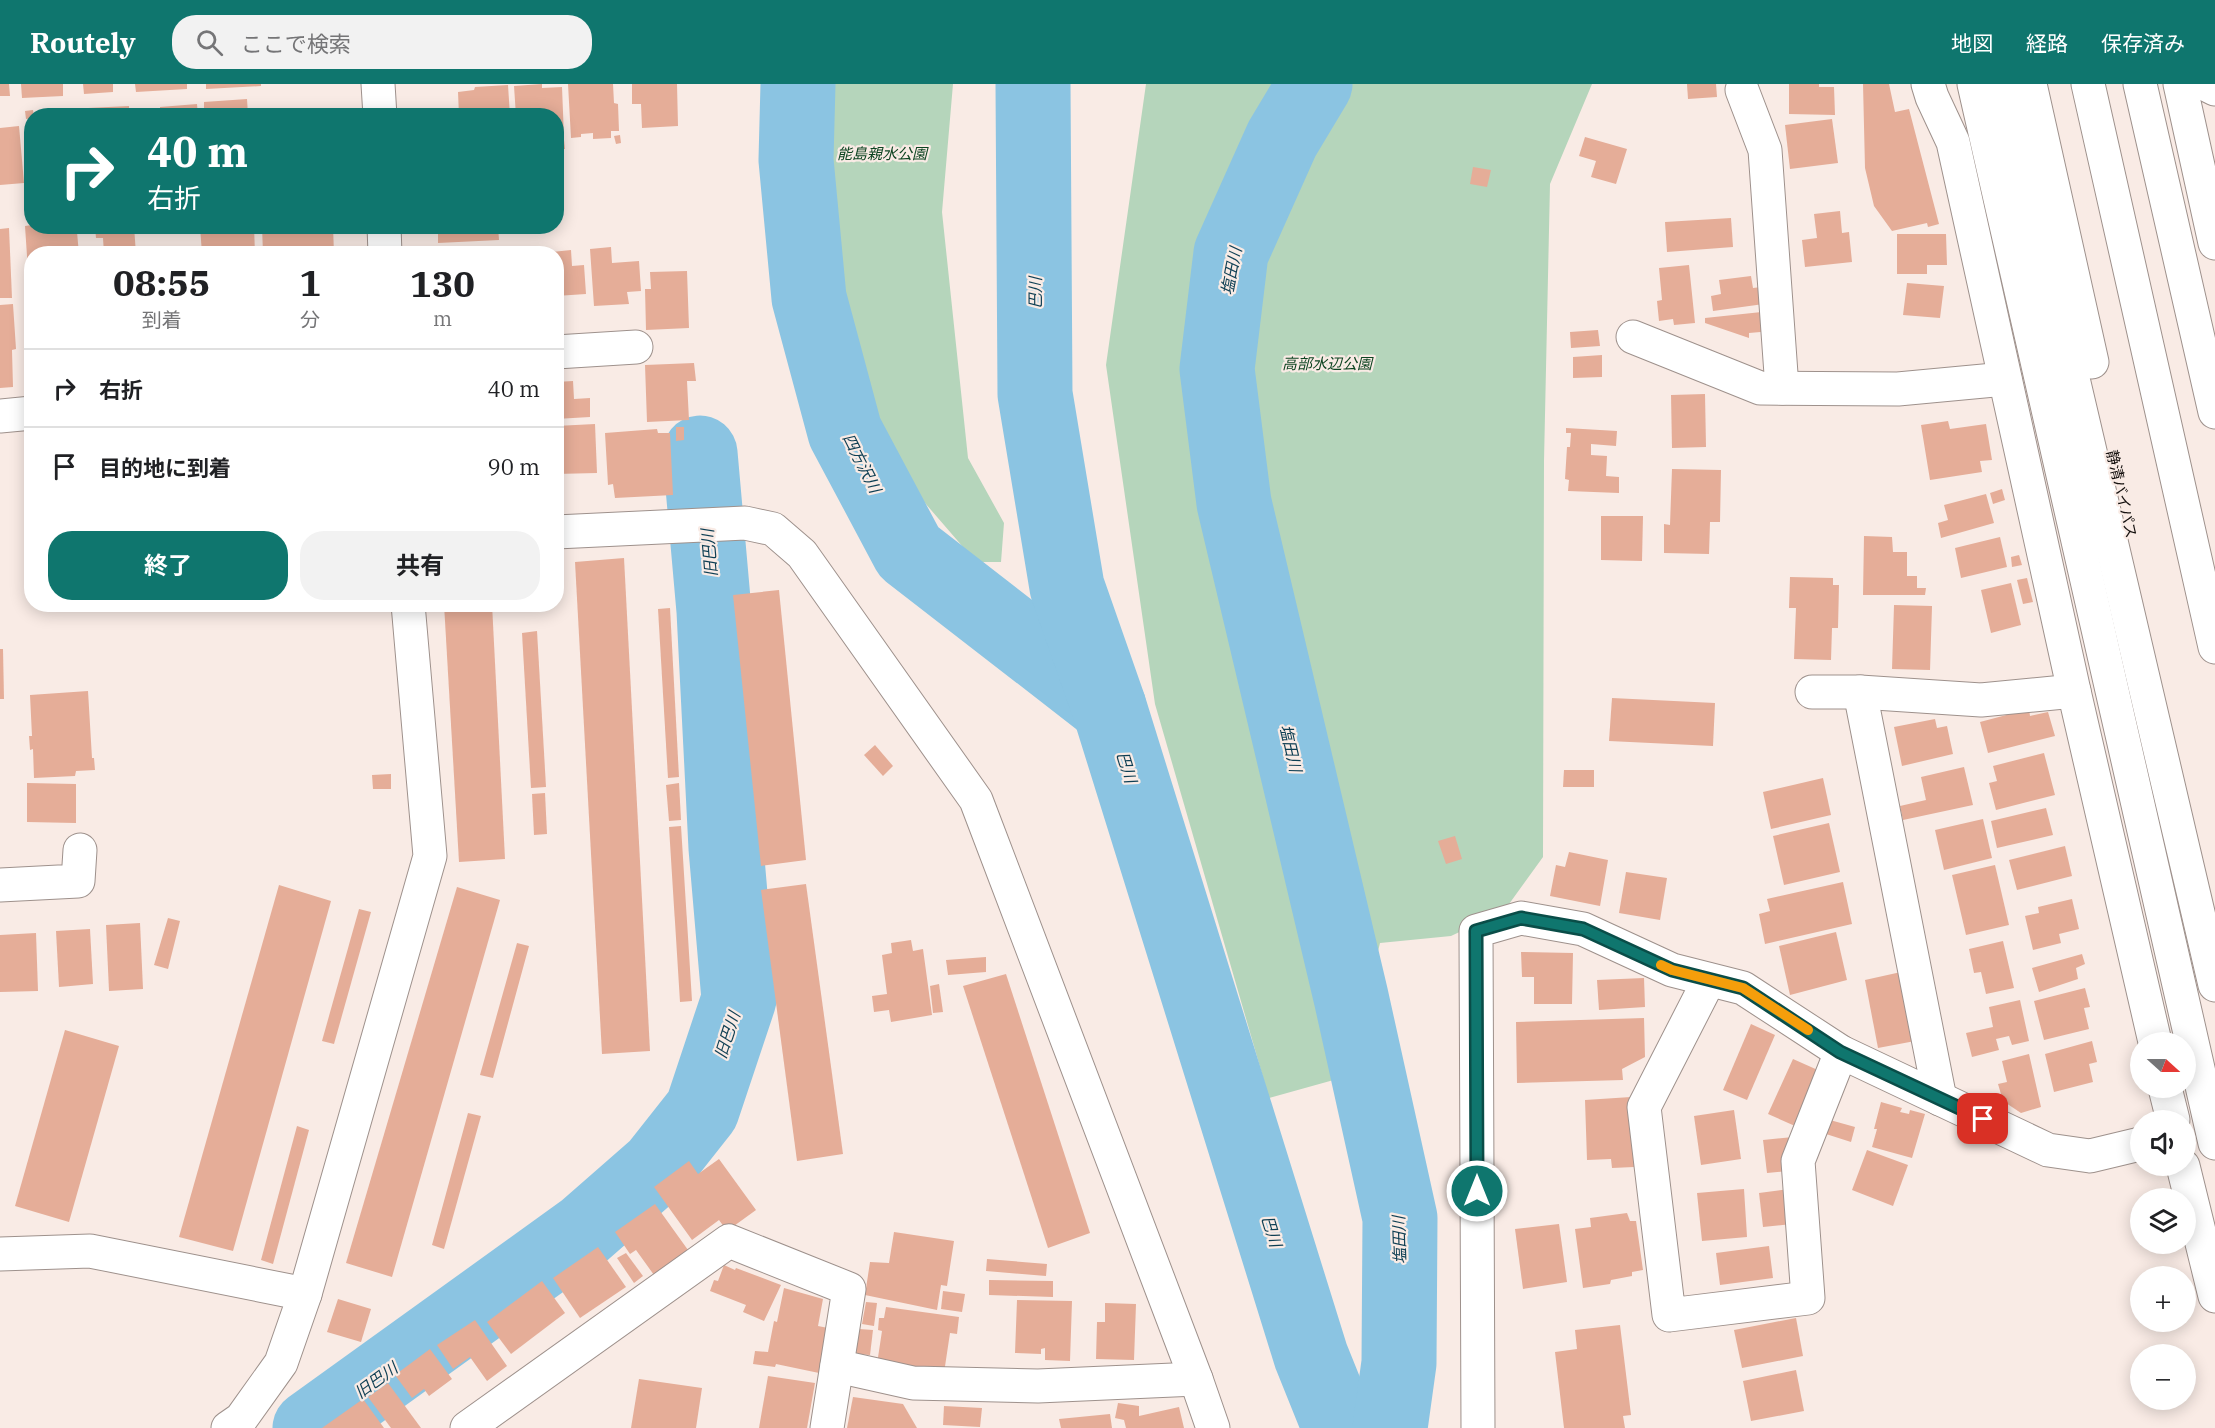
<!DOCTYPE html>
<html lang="ja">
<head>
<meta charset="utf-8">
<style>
  :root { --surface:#fff; --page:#f2f2f2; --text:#202124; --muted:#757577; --line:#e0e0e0; --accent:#0f766e }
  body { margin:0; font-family:"IBM Plex Serif","Noto Sans JP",serif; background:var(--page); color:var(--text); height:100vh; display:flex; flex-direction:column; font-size:22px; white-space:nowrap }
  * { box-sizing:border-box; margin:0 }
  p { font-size:20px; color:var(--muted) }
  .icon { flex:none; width:33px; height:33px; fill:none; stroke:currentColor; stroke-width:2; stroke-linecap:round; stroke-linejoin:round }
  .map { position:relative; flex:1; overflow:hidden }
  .side { position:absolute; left:24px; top:162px; width:540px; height:366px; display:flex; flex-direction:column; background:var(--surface); border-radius:24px; box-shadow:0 3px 15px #0003 }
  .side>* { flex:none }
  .guide { position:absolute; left:24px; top:24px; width:540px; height:126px; border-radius:24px; box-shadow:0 3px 15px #0003; background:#0f766e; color:#fff; overflow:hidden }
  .needle { width:39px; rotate:111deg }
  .tools { position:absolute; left:2130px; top:948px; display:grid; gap:12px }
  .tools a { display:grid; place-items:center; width:66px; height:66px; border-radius:50%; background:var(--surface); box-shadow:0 3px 15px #0003; font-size:30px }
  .pin { position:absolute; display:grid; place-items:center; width:51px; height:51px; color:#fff; margin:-26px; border-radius:12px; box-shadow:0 3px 9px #0006 }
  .me { position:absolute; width:66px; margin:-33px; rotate:0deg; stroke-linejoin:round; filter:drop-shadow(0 0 4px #0008) }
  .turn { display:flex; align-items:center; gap:21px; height:126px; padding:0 24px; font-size:27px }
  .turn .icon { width:78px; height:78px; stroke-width:2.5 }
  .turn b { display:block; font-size:42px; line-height:51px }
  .eta { display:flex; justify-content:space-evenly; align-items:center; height:102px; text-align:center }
  .eta b { font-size:36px; font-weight:700; line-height:42px }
  .action { display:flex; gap:12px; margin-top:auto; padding:12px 24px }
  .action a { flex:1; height:69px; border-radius:24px; background:var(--accent); color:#fff; font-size:24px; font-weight:700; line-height:69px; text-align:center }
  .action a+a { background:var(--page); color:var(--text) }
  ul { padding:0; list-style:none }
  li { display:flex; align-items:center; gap:18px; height:78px; padding:0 24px; border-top:2px solid var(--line) }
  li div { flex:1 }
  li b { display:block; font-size:22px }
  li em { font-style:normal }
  header { display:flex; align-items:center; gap:36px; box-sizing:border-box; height:84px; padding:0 30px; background:var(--accent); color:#fff }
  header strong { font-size:28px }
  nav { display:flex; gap:33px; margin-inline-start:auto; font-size:21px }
  .search { width:420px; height:54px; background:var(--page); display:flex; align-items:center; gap:15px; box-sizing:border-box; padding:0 21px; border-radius:24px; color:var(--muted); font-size:22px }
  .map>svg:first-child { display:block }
</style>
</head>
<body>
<header>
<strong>Routely</strong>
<div class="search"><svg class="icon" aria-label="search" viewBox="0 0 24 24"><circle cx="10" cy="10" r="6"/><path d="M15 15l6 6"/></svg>ここで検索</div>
<nav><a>地図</a><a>経路</a><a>保存済み</a></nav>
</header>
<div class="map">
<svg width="2215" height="1344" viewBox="0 0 2215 1344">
  <rect width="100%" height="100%" fill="#f9ebe5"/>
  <!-- green -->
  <g fill="#b5d5bb">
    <polygon points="817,0 953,0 942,128 968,374 1004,439 1001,478 976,478 925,419 856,326 816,177"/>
    <polygon points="1146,0 1592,0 1550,100 1544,377 1543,773 1504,827 1451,852 1380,859 1348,992 1269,1014 1155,620 1106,281"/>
  </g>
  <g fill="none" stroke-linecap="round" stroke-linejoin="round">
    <!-- river -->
    <g stroke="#8bc4e2" stroke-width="75">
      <polyline points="798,0 796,76 809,214 845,348 909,468 1109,623"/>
      <polyline points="1033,0 1035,310 1067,503 1109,623 1311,1272 1340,1344"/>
      <polyline points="1315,0 1282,55 1231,169 1217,285 1234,419 1351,913 1400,1134 1399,1279 1390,1344"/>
      <polyline points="310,1344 585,1146 657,1083 702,1026 739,915 726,764 714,527 700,369"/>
    </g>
  </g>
  <!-- building -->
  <g fill="#e5ad98">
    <polygon points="0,0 9,0 10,12 0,12"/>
    <polygon points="21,0 63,0 63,12 22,14"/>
    <polygon points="83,0 113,0 113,8 84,10"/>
    <polygon points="135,0 187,0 187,5 136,8"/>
    <polygon points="206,0 261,0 261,2 206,5"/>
    <polygon points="542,0 542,4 562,3 564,53 556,53 556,32 516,32 514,2"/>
    <polygon points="568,0 613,0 614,19 618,20 619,47 611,47 611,54 593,55 593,49 581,50 581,53 571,54"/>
    <polygon points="632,0 677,0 678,42 642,44 641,20 632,20"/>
    <polygon points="1687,0 1716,0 1717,13 1688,15"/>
    <polygon points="1789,0 1819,0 1819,3 1834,3 1835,31 1789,30"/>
    <polygon points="1863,0 1889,0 1895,28 1909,25 1939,140 1928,143 1927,139 1892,147 1874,122 1865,84"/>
    <polygon points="508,1 510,32 459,32 458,8 474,6 475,3"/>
    <polygon points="247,15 248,32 204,32 204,18"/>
    <polygon points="197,20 198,32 160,32 160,23"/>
    <polygon points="129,22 129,32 88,32 88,24"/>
    <polygon points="71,24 72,32 41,32 41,26"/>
    <polygon points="33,26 34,32 32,32 32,34 26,35 25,27"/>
    <polygon points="1832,35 1838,79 1790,85 1785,41"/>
    <polygon points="19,42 24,99 0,101 0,44"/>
    <polygon points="620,51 621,59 616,60 614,52"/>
    <polygon points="1585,53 1627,65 1616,100 1591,93 1596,77 1579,72"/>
    <polygon points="564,56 565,65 560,65 559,57"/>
    <polygon points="1473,83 1491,86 1487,103 1470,100"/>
    <polygon points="1840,127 1842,149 1849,148 1852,178 1805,183 1802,156 1817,154 1814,130"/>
    <polygon points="1731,134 1733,163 1667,168 1665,138"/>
    <polygon points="32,141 64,142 65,148 77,148 79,170 32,170 32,187 28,187 25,142"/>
    <polygon points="95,142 134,142 136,170 104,170 103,154 96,154"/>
    <polygon points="200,142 254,142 255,170 202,170"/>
    <polygon points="262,142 333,142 334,170 263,170"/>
    <polygon points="438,142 498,142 499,156 438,159"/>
    <polygon points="9,144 12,214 0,214 0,145"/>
    <polygon points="1897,150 1946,150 1947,181 1927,181 1927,190 1897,190"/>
    <polygon points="611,163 612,179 639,177 641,207 627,208 629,220 594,222 590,165"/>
    <polygon points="482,165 482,170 447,170 447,168"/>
    <polygon points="571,166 572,182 584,181 586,210 556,212 556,170 552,170 552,168"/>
    <polygon points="1689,181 1695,239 1674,241 1673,235 1659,237 1657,217 1662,216 1659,184"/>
    <polygon points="687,187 689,244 646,246 645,205 651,205 650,188"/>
    <polygon points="1751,192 1753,204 1769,202 1771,219 1713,227 1711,212 1721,210 1719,196"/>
    <polygon points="1907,199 1944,202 1940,234 1903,231"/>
    <polygon points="13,220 16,265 12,266 13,303 0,304 0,221"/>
    <polygon points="1771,227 1772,247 1749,249 1749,254 1705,239 1705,234"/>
    <polygon points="1598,246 1600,262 1571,264 1570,248"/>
    <polygon points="1602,271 1602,293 1573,294 1573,273"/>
    <polygon points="694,279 696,297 687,297 689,336 647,338 645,281"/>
    <polygon points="573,297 574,315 590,314 590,333 556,335 556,298"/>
    <polygon points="1705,310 1706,363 1672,364 1671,311"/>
    <polygon points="1948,337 1950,345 1986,340 1992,376 1980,377 1982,388 1930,396 1921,341"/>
    <polygon points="595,340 597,389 556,390 556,342"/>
    <polygon points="676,343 684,343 684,356 676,357"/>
    <polygon points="1566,344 1617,347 1616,362 1591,360 1591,371 1607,372 1606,392 1619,393 1619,409 1568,407 1569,396 1565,395 1567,363 1570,363 1571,349 1566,349"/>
    <polygon points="657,345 658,349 670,349 673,411 615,414 613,400 608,401 605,349"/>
    <polygon points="1672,385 1721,386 1720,438 1710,438 1709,470 1664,469 1664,440 1670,441"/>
    <polygon points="2002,405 2005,416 1993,420 1990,409"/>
    <polygon points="1986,410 1994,439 1941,454 1938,439 1948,436 1944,421"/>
    <polygon points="1601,432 1643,432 1642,477 1601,476"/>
    <polygon points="1864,452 1892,453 1893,468 1907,468 1907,492 1917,492 1917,504 1926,504 1925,511 1863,511"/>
    <polygon points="2000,453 2007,483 1961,494 1955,464"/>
    <polygon points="2019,471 2022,481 2012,483 2011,473"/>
    <polygon points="624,474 650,967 602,970 575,478"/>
    <polygon points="1790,493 1833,494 1833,501 1839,501 1838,544 1832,544 1831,576 1794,575 1796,524 1789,524"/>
    <polygon points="2027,494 2033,518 2023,520 2017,496"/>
    <polygon points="2011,499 2021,541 1991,549 1981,506"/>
    <polygon points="779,506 806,776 761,782 733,511"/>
    <polygon points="444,520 492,520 505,775 459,778"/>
    <polygon points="1894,521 1932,522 1930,586 1892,585"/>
    <polygon points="670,524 679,693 668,694 658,525"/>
    <polygon points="537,547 546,703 531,704 522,549"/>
    <polygon points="0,565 3,565 4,615 0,615"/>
    <polygon points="88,607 92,674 94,674 95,686 76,687 75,692 34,694 33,665 30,666 29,652 32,652 30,611"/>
    <polygon points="1612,614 1715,619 1713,662 1609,657"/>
    <polygon points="2029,625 2030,632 2048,628 2055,652 1988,669 1980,638"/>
    <polygon points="1935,635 1937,644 1947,642 1953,670 1902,682 1894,643"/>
    <polygon points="875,661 893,682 883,692 864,671"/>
    <polygon points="2044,669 2055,711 1996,726 1989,699 1997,697 1993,682"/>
    <polygon points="1964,683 1973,721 1903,736 1900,722 1926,716 1921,693"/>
    <polygon points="1564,686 1594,686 1594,703 1563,703"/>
    <polygon points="391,690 391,705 373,705 372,691"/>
    <polygon points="1823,694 1831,731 1771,745 1763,708"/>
    <polygon points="27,699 76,700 76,739 27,738"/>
    <polygon points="679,699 681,736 669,737 666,701"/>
    <polygon points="545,709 547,750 534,751 532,710"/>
    <polygon points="2046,724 2053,751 1997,764 1991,737"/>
    <polygon points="1983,735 1992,774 1944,786 1935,746"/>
    <polygon points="1829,739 1840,788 1784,801 1773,752"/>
    <polygon points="681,742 692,917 680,918 669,743"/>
    <polygon points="1455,752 1462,775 1446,780 1438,757"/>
    <polygon points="2065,762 2072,792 2017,806 2009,776"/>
    <polygon points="1569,768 1608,776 1600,822 1550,812 1556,781 1565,783"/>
    <polygon points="1995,781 2009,841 1966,851 1952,791"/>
    <polygon points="1626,788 1667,794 1660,836 1619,829"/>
    <polygon points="1843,798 1852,840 1765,860 1759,830 1770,827 1767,815"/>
    <polygon points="806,800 843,1070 797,1077 761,806"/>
    <polygon points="279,801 331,817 233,1167 179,1153"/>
    <polygon points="457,803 500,816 392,1193 346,1179"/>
    <polygon points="2072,815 2079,845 2059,850 2061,859 2033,866 2025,832 2039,829 2038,823"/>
    <polygon points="359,825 371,828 334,960 322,957"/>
    <polygon points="168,834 180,837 168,885 154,881"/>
    <polygon points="140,839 143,905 109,907 106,841"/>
    <polygon points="90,845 93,900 59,903 56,847"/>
    <polygon points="1836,848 1847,896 1790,911 1779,862"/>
    <polygon points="36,849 38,907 0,908 0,851"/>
    <polygon points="911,856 913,867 923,865 932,931 891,938 889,926 874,928 872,912 887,910 882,871 892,869 891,859"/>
    <polygon points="2003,857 2014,904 1986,910 1981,888 1974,889 1969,865"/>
    <polygon points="517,859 529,862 493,994 480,991"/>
    <polygon points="1521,868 1573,869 1572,920 1534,920 1534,893 1522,893"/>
    <polygon points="2082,870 2085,880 2076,884 2078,895 2039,908 2032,884"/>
    <polygon points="986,873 986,888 948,891 946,876"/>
    <polygon points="1901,888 1915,957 1878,964 1865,896"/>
    <polygon points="1006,890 1090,1149 1048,1164 963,902"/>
    <polygon points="1644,894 1645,923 1599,926 1597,896"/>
    <polygon points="939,900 943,928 933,929 930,902"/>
    <polygon points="2085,904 2090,923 2084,924 2089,945 2044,956 2034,917"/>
    <polygon points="2020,916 2029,957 2012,961 2009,952 1996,955 1999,966 1972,973 1966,949 1993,943 1989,923"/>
    <polygon points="1644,934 1645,973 1622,985 1623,996 1517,999 1516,938"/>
    <polygon points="1751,940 1775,951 1747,1016 1723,1006"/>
    <polygon points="65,946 119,962 69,1138 15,1122"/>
    <polygon points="2092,957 2097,978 2089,980 2093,998 2054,1008 2045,970"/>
    <polygon points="2029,970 2041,1023 2021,1029 2003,1017 1998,1000 2007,998 2002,977"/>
    <polygon points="1793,975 1820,987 1795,1042 1768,1030"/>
    <polygon points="1631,1013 1634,1083 1612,1084 1611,1075 1587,1076 1585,1016"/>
    <polygon points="1881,1018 1902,1024 1900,1028 1909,1030 1910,1026 1925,1030 1912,1074 1872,1063 1877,1045 1874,1045"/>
    <polygon points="1734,1026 1741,1075 1701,1081 1694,1032"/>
    <polygon points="468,1029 481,1032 444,1165 432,1161"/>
    <polygon points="1830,1036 1855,1043 1851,1058 1826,1050"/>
    <polygon points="297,1042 309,1046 273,1180 261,1176"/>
    <polygon points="1793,1053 1797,1086 1767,1089 1763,1056"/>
    <polygon points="1867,1066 1908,1081 1893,1122 1852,1106"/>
    <polygon points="719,1075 756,1126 727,1147 719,1136 692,1156 654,1103 689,1077 698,1090"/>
    <polygon points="1796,1104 1801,1139 1763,1143 1759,1109"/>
    <polygon points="1744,1105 1747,1153 1702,1157 1697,1109"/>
    <polygon points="655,1120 688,1166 654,1191 636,1166 630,1170 615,1148"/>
    <polygon points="1627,1129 1630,1137 1636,1137 1643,1186 1632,1188 1632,1192 1611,1196 1610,1200 1583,1204 1575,1145 1591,1143 1590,1134"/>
    <polygon points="1559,1140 1567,1198 1523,1205 1515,1145"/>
    <polygon points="894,1148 954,1157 947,1202 941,1201 937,1226 865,1211 870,1178 889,1179"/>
    <polygon points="1769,1162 1773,1194 1720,1201 1716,1169"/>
    <polygon points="598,1163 626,1203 580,1234 553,1194"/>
    <polygon points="626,1169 643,1192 634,1199 617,1174"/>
    <polygon points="987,1175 1047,1180 1046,1192 986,1187"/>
    <polygon points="724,1181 735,1186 736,1184 781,1201 764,1237 743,1228 746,1221 710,1207 714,1196 718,1197"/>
    <polygon points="989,1196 1053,1197 1053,1213 989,1211"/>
    <polygon points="542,1197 565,1229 511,1270 487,1238"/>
    <polygon points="784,1204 823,1215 818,1242 828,1244 819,1289 776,1280 775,1283 753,1280 755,1267 768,1268 774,1237 777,1238"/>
    <polygon points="943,1207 965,1210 962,1228 941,1225"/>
    <polygon points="338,1215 371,1225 361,1258 327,1248"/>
    <polygon points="1017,1216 1072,1217 1070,1277 1045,1276 1045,1264 1041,1265 1041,1270 1015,1269"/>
    <polygon points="866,1218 877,1219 874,1242 862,1240"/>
    <polygon points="1105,1219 1136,1220 1134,1276 1096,1275 1097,1238 1105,1238"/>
    <polygon points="886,1223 959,1233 957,1250 950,1249 944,1289 877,1280 882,1247 878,1246 879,1234 884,1234"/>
    <polygon points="1796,1234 1803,1272 1742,1284 1734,1246"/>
    <polygon points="475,1236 507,1282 487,1297 470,1273 453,1285 437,1261"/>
    <polygon points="1620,1241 1631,1331 1623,1332 1625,1344 1564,1344 1555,1268 1577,1265 1575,1246"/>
    <polygon points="859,1245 873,1246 870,1271 856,1270"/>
    <polygon points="430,1265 452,1295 429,1312 424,1305 412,1314 395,1291"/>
    <polygon points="1796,1286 1804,1327 1751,1337 1743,1297"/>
    <polygon points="768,1292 815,1299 807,1344 759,1344"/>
    <polygon points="639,1295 702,1304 696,1344 631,1344"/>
    <polygon points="388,1299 421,1344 391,1344 368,1313"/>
    <polygon points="853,1313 903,1320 917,1344 847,1344"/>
    <polygon points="363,1315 384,1344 322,1344"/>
    <polygon points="1118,1319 1139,1322 1139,1332 1179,1323 1184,1344 1126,1344 1124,1336 1115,1334"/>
    <polygon points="944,1322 982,1324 980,1343 943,1341"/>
    <polygon points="1110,1330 1112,1344 1061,1344 1059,1335"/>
  </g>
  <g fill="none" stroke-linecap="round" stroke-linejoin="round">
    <!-- minor casing -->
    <g stroke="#9e918c" stroke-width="35">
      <g id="minor">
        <polyline points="378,0 380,32"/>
        <polyline points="1928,0 1932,13 1953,58 2074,607 2155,958"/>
        <polyline points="2205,0 2215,5"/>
        <polyline points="1742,6 1765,66 1782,304"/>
        <polyline points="384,142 385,170"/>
        <polyline points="1633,253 1760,304 1898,305 2005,295"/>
        <polyline points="556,268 636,263"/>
        <polyline points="0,332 32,329"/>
        <polyline points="556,448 745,439 773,445 802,470 976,716 1196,1295 1213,1344"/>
        <polyline points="1812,608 1860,608 1981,616 2074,607"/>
        <polyline points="1860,608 1940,1015"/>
        <polyline points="0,801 78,797 80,766"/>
        <polyline points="1709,896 1644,1023 1669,1231 1808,1214 1798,1077 1841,968"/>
        <polyline points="2165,1004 2173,1036"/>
        <polyline points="2183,1082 2215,1212"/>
        <polyline points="0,1170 90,1167 305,1210"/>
        <polyline points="837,1282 913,1299 1038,1302 1196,1295"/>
        <polyline points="228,1344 241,1335 281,1279 305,1210 430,772 408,520"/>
        <polyline points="467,1344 729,1157 849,1205 827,1344"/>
        <polyline points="1478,1344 1476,847 1521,834 1583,845 1672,886 1743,904 1841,968 2048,1066 2090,1072 2140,1060"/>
      </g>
    </g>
    <!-- highway casing -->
    <g stroke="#9e918c" stroke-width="35">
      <g id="highway">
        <polyline points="1974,0 2215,1059"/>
        <polyline points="2004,0 2215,901"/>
        <polyline points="2030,0 2092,278"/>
        <polyline points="2088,0 2215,563"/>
        <polyline points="2140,0 2215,328"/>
        <polyline points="2180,0 2215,159"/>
      </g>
    </g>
    <!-- minor -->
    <use href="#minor" stroke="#fff" stroke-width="33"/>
    <!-- highway -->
    <use href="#highway" stroke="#fff" stroke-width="33"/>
  </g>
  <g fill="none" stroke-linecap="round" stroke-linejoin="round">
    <!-- route casing -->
    <g stroke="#0a4d48" stroke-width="15">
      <polyline id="route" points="1477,1107 1476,847 1521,834 1583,845 1672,886 1743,904 1840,968 1983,1035"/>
    </g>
    <!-- route -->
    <use href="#route" stroke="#0f766e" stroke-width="10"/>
    <!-- slow -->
    <polyline stroke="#f59e0b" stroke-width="10" points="1661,881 1672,886 1743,904 1808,946"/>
  </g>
  <g text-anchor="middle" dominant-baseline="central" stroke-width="4.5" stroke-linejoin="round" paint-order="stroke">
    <!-- park labels -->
    <g font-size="15" font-style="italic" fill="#0d4421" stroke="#f9ebe5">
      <text x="882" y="69">能島親水公園</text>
      <text x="1327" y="279">高部水辺公園</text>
    </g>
    <!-- street labels -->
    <g font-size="15" fill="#15110f" stroke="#f9ebe5">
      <text transform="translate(2122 410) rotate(77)">静清バイパス</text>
    </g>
    <!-- water labels -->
    <g font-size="16" font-style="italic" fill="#0d3e53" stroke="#f9ebe5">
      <text transform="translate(1231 187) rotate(-79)">塩田川</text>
      <text transform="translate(1035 209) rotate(-90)">巴川</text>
      <text transform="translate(862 379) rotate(63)">四方沢川</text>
      <text transform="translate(709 469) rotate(-95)">旧巴川</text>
      <text transform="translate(1291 664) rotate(77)">塩田川</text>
      <text transform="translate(1127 683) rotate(73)">巴川</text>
      <text transform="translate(727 951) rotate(-72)">旧巴川</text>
      <text transform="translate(1272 1147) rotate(73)">巴川</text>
      <text transform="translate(1399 1156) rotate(-92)">塩田川</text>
      <text transform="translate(376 1296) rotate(-36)">旧巴川</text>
    </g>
  </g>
</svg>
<div class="tools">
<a><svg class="needle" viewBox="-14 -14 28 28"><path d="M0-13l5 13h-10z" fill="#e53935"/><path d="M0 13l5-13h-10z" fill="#757577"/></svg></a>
<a><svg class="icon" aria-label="sound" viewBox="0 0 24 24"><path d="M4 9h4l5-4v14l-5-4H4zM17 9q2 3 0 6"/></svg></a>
<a><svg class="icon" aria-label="layers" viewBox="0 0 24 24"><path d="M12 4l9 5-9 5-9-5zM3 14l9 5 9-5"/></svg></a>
<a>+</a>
<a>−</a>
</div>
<div class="pin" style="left:1983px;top:1035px;background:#d93025"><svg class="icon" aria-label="arrive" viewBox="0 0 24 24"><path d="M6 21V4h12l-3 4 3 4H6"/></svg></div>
<svg class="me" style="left:1477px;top:1107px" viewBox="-20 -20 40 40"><circle r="17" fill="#0f766e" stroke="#fff" stroke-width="3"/><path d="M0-11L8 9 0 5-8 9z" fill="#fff"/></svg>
<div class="guide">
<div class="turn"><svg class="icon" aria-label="right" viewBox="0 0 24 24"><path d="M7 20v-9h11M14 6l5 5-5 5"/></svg><div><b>40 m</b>右折</div></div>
</div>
<section class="side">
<div class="eta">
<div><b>08:55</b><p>到着</p></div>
<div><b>1</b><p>分</p></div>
<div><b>130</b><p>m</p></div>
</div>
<ul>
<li><svg class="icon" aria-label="right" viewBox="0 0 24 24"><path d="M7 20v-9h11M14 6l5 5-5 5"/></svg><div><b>右折</b></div><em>40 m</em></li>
<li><svg class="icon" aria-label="arrive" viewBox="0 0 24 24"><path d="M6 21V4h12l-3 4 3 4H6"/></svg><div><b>目的地に到着</b></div><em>90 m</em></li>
</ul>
<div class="action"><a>終了</a><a>共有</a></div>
</section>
</div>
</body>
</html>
